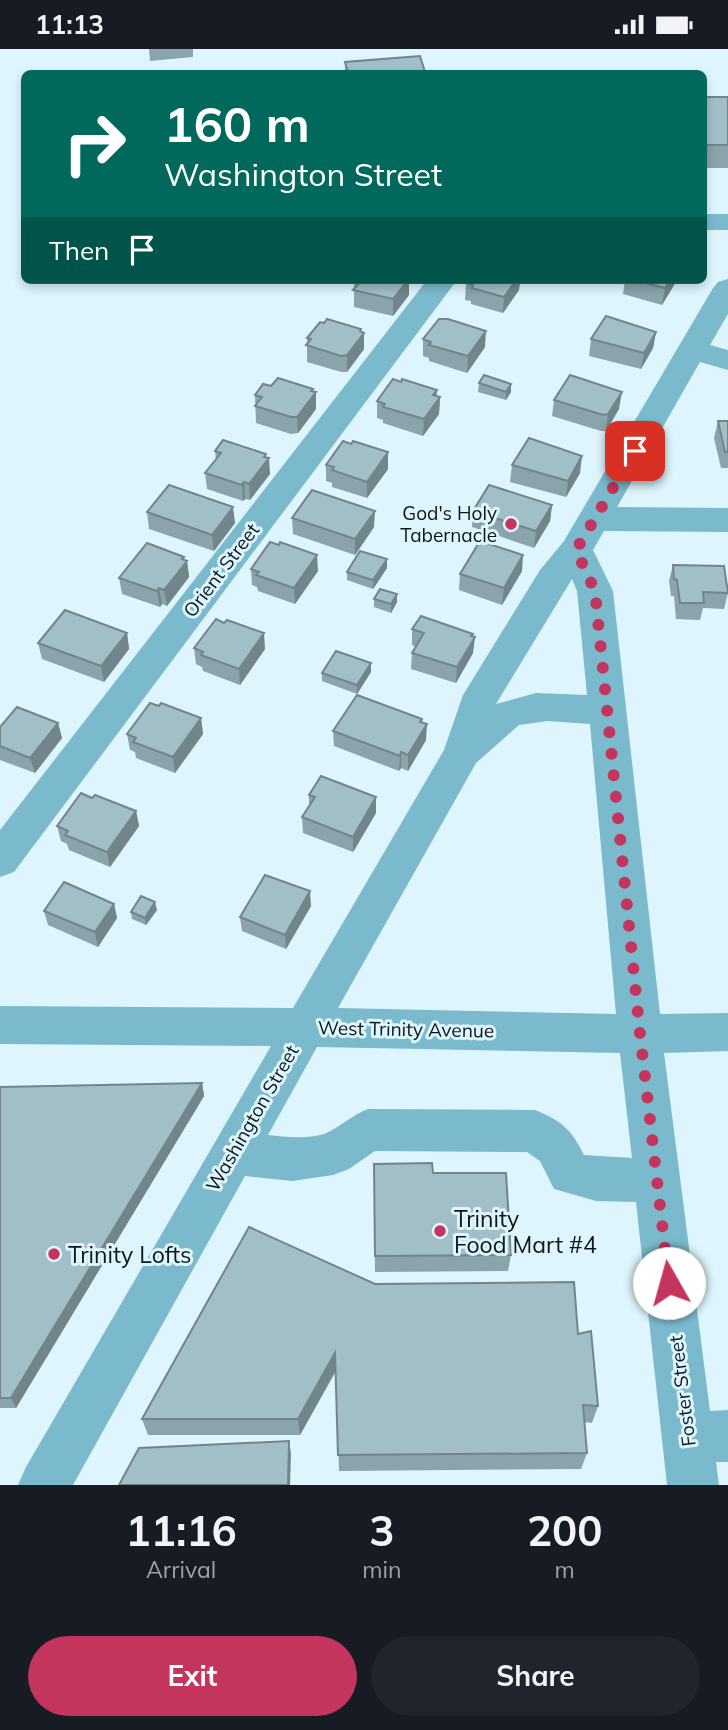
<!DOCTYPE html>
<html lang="en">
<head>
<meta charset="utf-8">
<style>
  :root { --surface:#171b24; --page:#20242c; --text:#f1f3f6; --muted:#9ea1a6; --accent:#c4355d }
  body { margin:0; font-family:Mulish,sans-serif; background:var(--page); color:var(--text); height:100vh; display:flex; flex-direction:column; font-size:26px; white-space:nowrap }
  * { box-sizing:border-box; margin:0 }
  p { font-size:23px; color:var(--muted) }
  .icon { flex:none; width:38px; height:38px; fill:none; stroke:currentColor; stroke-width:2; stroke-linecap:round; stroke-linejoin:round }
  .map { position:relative; height:1436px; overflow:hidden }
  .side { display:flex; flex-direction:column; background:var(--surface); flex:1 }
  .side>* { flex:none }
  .top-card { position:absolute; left:21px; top:21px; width:686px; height:214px; border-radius:10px; box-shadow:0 4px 10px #0003; background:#00695c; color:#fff; overflow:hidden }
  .pin { position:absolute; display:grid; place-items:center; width:60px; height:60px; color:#fff; margin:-30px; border-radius:14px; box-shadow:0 4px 10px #0006 }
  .me { position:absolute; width:77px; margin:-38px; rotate:353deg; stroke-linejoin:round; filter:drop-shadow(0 0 5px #0008) }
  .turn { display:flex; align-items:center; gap:24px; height:147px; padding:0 28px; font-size:32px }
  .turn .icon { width:91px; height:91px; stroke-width:2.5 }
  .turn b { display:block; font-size:49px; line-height:60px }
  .then { display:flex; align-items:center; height:66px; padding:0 28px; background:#0003; gap:14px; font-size:26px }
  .eta { display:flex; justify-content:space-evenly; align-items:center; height:119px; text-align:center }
  .eta b { font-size:42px; font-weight:700; line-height:49px }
  .action { display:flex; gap:14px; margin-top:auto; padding:14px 28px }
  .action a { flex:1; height:80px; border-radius:42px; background:var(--accent); color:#fff; font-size:28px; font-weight:700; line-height:80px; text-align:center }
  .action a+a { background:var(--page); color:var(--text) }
  .status { display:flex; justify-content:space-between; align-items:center; height:49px; padding:0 35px; background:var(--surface); direction:ltr }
  .status svg { height:19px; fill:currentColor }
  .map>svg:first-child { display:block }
</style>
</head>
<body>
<div class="status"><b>11:13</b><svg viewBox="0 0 49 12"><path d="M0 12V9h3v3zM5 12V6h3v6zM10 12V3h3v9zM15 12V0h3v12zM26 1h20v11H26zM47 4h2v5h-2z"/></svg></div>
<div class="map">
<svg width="728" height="1436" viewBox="0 0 728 1436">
  <rect width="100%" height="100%" fill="#def5fd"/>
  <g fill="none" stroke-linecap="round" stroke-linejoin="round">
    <!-- minor -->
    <g fill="#7bbacd" fill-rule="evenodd">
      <rect x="704" y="165" width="24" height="16"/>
      <path d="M 728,230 L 728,265 L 710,296 L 728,301 L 728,321 L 700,313 L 617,458 L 728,459 L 728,483 L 604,482 L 593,501 L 613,542 L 660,965 L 728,964 L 728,1002 L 664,1004 L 710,1362 L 728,1361 L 728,1413 L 716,1413 L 719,1436 L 667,1436 L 636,1153 L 596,1152 L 554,1140 L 540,1112 L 527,1103 L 375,1102 L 349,1120 L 333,1126 L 292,1132 L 245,1127 L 73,1436 L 18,1436 L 26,1418 L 271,997 L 0,995 L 0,957 L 293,959 L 444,701 L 463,646 L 540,521 L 564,492 L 713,239 L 718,233 ZM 572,530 L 577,542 L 587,646 L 536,644 L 496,655 ZM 548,672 L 590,675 L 616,965 L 338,959 L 476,714 L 519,676 ZM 317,998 L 620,1004 L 632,1109 L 584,1106 C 571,1080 562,1072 535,1061 L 368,1060 C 352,1066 339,1079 324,1085 C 307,1090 285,1088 268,1086 Z"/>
      <polygon points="427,231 457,231 14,823 0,828 0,781"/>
    </g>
  </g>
  <!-- wall -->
  <g fill="#8ba3ab">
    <polygon points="149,0 193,0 193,8 150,12"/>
    <polygon points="345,13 425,23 425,24 345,24"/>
    <rect x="704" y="48" width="24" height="71"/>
    <polygon points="354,231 409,231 409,246 393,267 354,258"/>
    <polygon points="468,231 520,231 519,241 503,264 471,255 471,252 465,251 466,234"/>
    <polygon points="625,231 677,231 662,256 623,245"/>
    <polygon points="361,283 364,300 347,323 341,323 307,313 307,289"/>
    <polygon points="656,283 653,299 641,320 589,307 591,290"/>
    <polygon points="423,290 485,298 467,324 429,312 429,309 423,307"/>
    <polygon points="479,334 511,343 506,351 478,343"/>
    <polygon points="271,337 316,343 316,360 298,384 291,385 256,374 255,346"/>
    <polygon points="437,341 436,347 440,348 439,365 423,387 383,374 383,371 377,369 377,352"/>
    <polygon points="554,351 619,360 606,382 601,382 552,367"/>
    <polygon points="718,372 728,372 728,419 721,419 714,389"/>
    <polygon points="215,402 266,408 270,425 250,451 245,450 243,452 207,440 205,424 216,411"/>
    <polygon points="326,416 388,420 367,449 332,438 332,434 326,432"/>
    <polygon points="512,416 580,424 566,448 510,433"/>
    <polygon points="552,456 550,472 534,499 472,478 473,462"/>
    <polygon points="147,463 235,474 214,502 149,480"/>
    <polygon points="292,469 374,478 355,506 293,485"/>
    <polygon points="185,511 187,512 189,528 167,557 162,555 160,558 122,545 119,529"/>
    <polygon points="673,516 728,544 724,560 703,559 700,571 676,570 674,547 671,547 669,532"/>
    <polygon points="387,519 373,540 347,531 347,523"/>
    <polygon points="251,520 318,522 295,555 258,542 257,538 252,536"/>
    <polygon points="522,522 502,556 459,541 460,525"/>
    <polygon points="374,550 397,553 391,564 374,558"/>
    <polygon points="412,580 473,585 473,604 456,634 411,620 412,604 416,598 412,596"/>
    <polygon points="127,584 129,600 104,633 42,610 38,594"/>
    <polygon points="194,599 265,600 240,636 203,622 202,618 196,615"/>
    <polygon points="371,614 371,623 357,645 322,632 322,624"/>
    <polygon points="159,657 201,669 203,685 175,724 136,709 135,703 130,701 127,685"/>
    <polygon points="422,670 426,691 408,722 401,719 399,722 334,697 333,682"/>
    <polygon points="58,674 62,689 35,724 0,711 0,678"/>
    <polygon points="309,746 376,764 353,803 303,784 302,768 309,757"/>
    <polygon points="92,749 136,762 139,777 110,818 69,801 67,795 61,792 57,777"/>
    <polygon points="114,855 117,869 98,898 48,876 44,862"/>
    <polygon points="311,857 286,900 242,882 240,868"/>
    <polygon points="157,861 146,876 132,870 131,863"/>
    <polygon points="202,1034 204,1047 16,1359 0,1359 0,1038"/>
    <polygon points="374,1115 433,1124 511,1206 508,1222 375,1223"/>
    <polygon points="375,1235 578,1285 598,1357 592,1374 584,1373 587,1404 581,1420 339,1422 336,1322 300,1386 148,1386 142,1370"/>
  </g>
  <!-- shaded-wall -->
  <g fill="#71858b">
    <polygon points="408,231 409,231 409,246 393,267 393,250"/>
    <polygon points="516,231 520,231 519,241 503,264 504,248"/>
    <polygon points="670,231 677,231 662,256 665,239"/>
    <polygon points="361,280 361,287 364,284 364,300 347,323 347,306"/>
    <polygon points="486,282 485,298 467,324 468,307"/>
    <polygon points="656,283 653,299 641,320 644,304"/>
    <polygon points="511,335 511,343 506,351 506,343"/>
    <polygon points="313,340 313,347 316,343 316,360 298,384 297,368"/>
    <polygon points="437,341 436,353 440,348 439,365 423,387 424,370 433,346"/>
    <polygon points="622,343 619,360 606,382 608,365"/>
    <polygon points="388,403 388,420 367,449 367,433"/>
    <polygon points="266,405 266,412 269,409 270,425 250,451 249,435"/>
    <polygon points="582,407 580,424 566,448 568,432"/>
    <polygon points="244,433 245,450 243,452 242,436"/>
    <polygon points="552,456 550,472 534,499 536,482"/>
    <polygon points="233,458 235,474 214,502 212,486"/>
    <polygon points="375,462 374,478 355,506 355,490"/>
    <polygon points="317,506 318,522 295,555 294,539"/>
    <polygon points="523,506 522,522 502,556 504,539"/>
    <polygon points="184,508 185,515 187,512 189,528 167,557 164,541"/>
    <polygon points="387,510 387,519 373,540 373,531"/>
    <polygon points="159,539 162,555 160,558 157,542"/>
    <polygon points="397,545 397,553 391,564 391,555"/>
    <polygon points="127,584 129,600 104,633 101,617"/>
    <polygon points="264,584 265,600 240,636 239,620"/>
    <polygon points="473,585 472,593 475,588 473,604 456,634 457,618"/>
    <polygon points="371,614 371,623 357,645 357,636"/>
    <polygon points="201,669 203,685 175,724 173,708"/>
    <polygon points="422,670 421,684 427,675 426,691 408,722 408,706"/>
    <polygon points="58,674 62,689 35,724 30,709"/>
    <polygon points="401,703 401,719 399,722 400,707"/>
    <polygon points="376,748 376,764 353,803 353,788"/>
    <polygon points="136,762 139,777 110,818 107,803"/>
    <polygon points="310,842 311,857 286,900 285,886"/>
    <polygon points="155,853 157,861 146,876 145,869"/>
    <polygon points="114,855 117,869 98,898 95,883"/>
    <polygon points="202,1034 204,1047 16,1359 11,1349"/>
    <polygon points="335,1304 336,1321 300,1386 298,1370"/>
    <polygon points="289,1392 291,1405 290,1436 288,1436"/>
  </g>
  <!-- building -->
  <g fill="#a2bec7" stroke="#71858b" stroke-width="2">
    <polygon points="420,7 425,23 405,24 348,24 345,13"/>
    <rect x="704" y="48" width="24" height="48"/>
    <polygon points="362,231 408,231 393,250 353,241"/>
    <polygon points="468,231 516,231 504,248 472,239 473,236 466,234"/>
    <polygon points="634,231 670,231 665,239"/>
    <polygon points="606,267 656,283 644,304 591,290"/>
    <polygon points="327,270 361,280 360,282 364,284 347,306 341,307 306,296 311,290 307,289 320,273 324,274"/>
    <polygon points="439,270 448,270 486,282 468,307 429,296 431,293 423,290"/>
    <polygon points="484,326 511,335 506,343 479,334"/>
    <polygon points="570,326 622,343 608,365 603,366 554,351"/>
    <polygon points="278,329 313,340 311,342 316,343 297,368 291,368 255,357 262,348 255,346 263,335 271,337"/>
    <polygon points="393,330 401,333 402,330 437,341 433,346 440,348 424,370 383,358 385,355 377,352"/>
    <polygon points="718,372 728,372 728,403 725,403"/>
    <polygon points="529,389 582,407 568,432 512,416"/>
    <polygon points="223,391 266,405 264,408 269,409 249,435 244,433 242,436 205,424 221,404 215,402"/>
    <polygon points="343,392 351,395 353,392 388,403 367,433 332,421 334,418 326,416"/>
    <polygon points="169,436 233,458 212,486 147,463"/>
    <polygon points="489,436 552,456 536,482 473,462"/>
    <polygon points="312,441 375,462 355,490 292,469"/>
    <polygon points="480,492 523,506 504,539 460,525"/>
    <polygon points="270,493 279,496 280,493 317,506 294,539 256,526 259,523 251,520"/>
    <polygon points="147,494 184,508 182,510 187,512 164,541 159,539 157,542 119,529"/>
    <polygon points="360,502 387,510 373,531 347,523"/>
    <polygon points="673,516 724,517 728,544 703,543 704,554 680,554 677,531 674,530"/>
    <polygon points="380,540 397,545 391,555 374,550"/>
    <polygon points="65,561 127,584 101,617 38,594"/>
    <polygon points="421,567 473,585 471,587 475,588 457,618 412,604 424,584 412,580"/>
    <polygon points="216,570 224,574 227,571 264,584 239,620 201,606 203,603 194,599"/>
    <polygon points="336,602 371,614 357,636 322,624"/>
    <polygon points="357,646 422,670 420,673 427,675 408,706 401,703 400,707 333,682"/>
    <polygon points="150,654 159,657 161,654 201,669 173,708 133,693 136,689 127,685"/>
    <polygon points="17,658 58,674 30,709 0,697 0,678"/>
    <polygon points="321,727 376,748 353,788 302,768 315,748 309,746"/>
    <polygon points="81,744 92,749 95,746 136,762 107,803 65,786 68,782 57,777"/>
    <polygon points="265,826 310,842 285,886 240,868"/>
    <polygon points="64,833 114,855 95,883 44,862"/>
    <polygon points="141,847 155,853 145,869 131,863"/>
    <polygon points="202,1034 11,1349 0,1349 0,1038"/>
    <polygon points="432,1114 433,1124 506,1124 511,1206 375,1207 374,1115"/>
    <polygon points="249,1178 375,1235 574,1233 578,1285 591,1282 598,1357 583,1356 587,1404 338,1406 335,1304 298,1370 142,1370"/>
    <polygon points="289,1392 288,1436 119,1436 139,1399"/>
  </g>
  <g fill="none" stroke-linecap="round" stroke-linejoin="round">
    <!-- route -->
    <polyline stroke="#c4355d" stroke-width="12" stroke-dasharray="0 21.6" points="635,402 576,501 595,542 640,985 669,1234"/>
  </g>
  <!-- markers -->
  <g fill="#c4355d" stroke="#def5fd" stroke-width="2.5">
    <circle cx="511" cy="475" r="7"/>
    <circle cx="440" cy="1182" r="7"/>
    <circle cx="54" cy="1205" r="7"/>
  </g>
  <g text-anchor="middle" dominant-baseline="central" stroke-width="6" stroke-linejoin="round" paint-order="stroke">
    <!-- poi labels -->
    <g font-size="19" fill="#0c171a" stroke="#def5fd" text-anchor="end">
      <text x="497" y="464">God's Holy<tspan x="497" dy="22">Tabernacle</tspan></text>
    </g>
    <!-- street labels -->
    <g font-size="19" fill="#0c171a" stroke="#def5fd">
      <text transform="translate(221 521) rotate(-53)">Orient Street</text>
      <text transform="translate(406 980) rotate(1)">West Trinity Avenue</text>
      <text transform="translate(252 1069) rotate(-60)">Washington Street</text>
      <text transform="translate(682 1342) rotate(-97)">Foster Street</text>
    </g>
    <!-- near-poi labels -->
    <g font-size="23" fill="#0c171a" stroke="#def5fd" text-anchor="start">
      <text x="454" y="1169">Trinity<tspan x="454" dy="26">Food Mart #4</tspan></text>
      <text x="68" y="1205">Trinity Lofts</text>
    </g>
  </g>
</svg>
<div class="pin" style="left:635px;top:402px;background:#d93025"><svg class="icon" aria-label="arrive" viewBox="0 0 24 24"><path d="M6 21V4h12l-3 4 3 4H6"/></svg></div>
<svg class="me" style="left:669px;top:1234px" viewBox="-20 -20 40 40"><circle r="19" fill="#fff"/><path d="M0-13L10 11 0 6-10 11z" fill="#c4355d"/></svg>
<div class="top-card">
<div class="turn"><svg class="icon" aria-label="right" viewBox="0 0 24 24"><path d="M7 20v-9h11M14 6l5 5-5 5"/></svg><div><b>160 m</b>Washington Street</div></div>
<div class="then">Then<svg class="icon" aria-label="arrive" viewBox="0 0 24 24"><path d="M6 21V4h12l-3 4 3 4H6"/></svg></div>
</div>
</div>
<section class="side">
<div class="eta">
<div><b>11:16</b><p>Arrival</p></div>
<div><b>3</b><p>min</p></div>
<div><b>200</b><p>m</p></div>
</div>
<div class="action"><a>Exit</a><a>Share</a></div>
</section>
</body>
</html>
